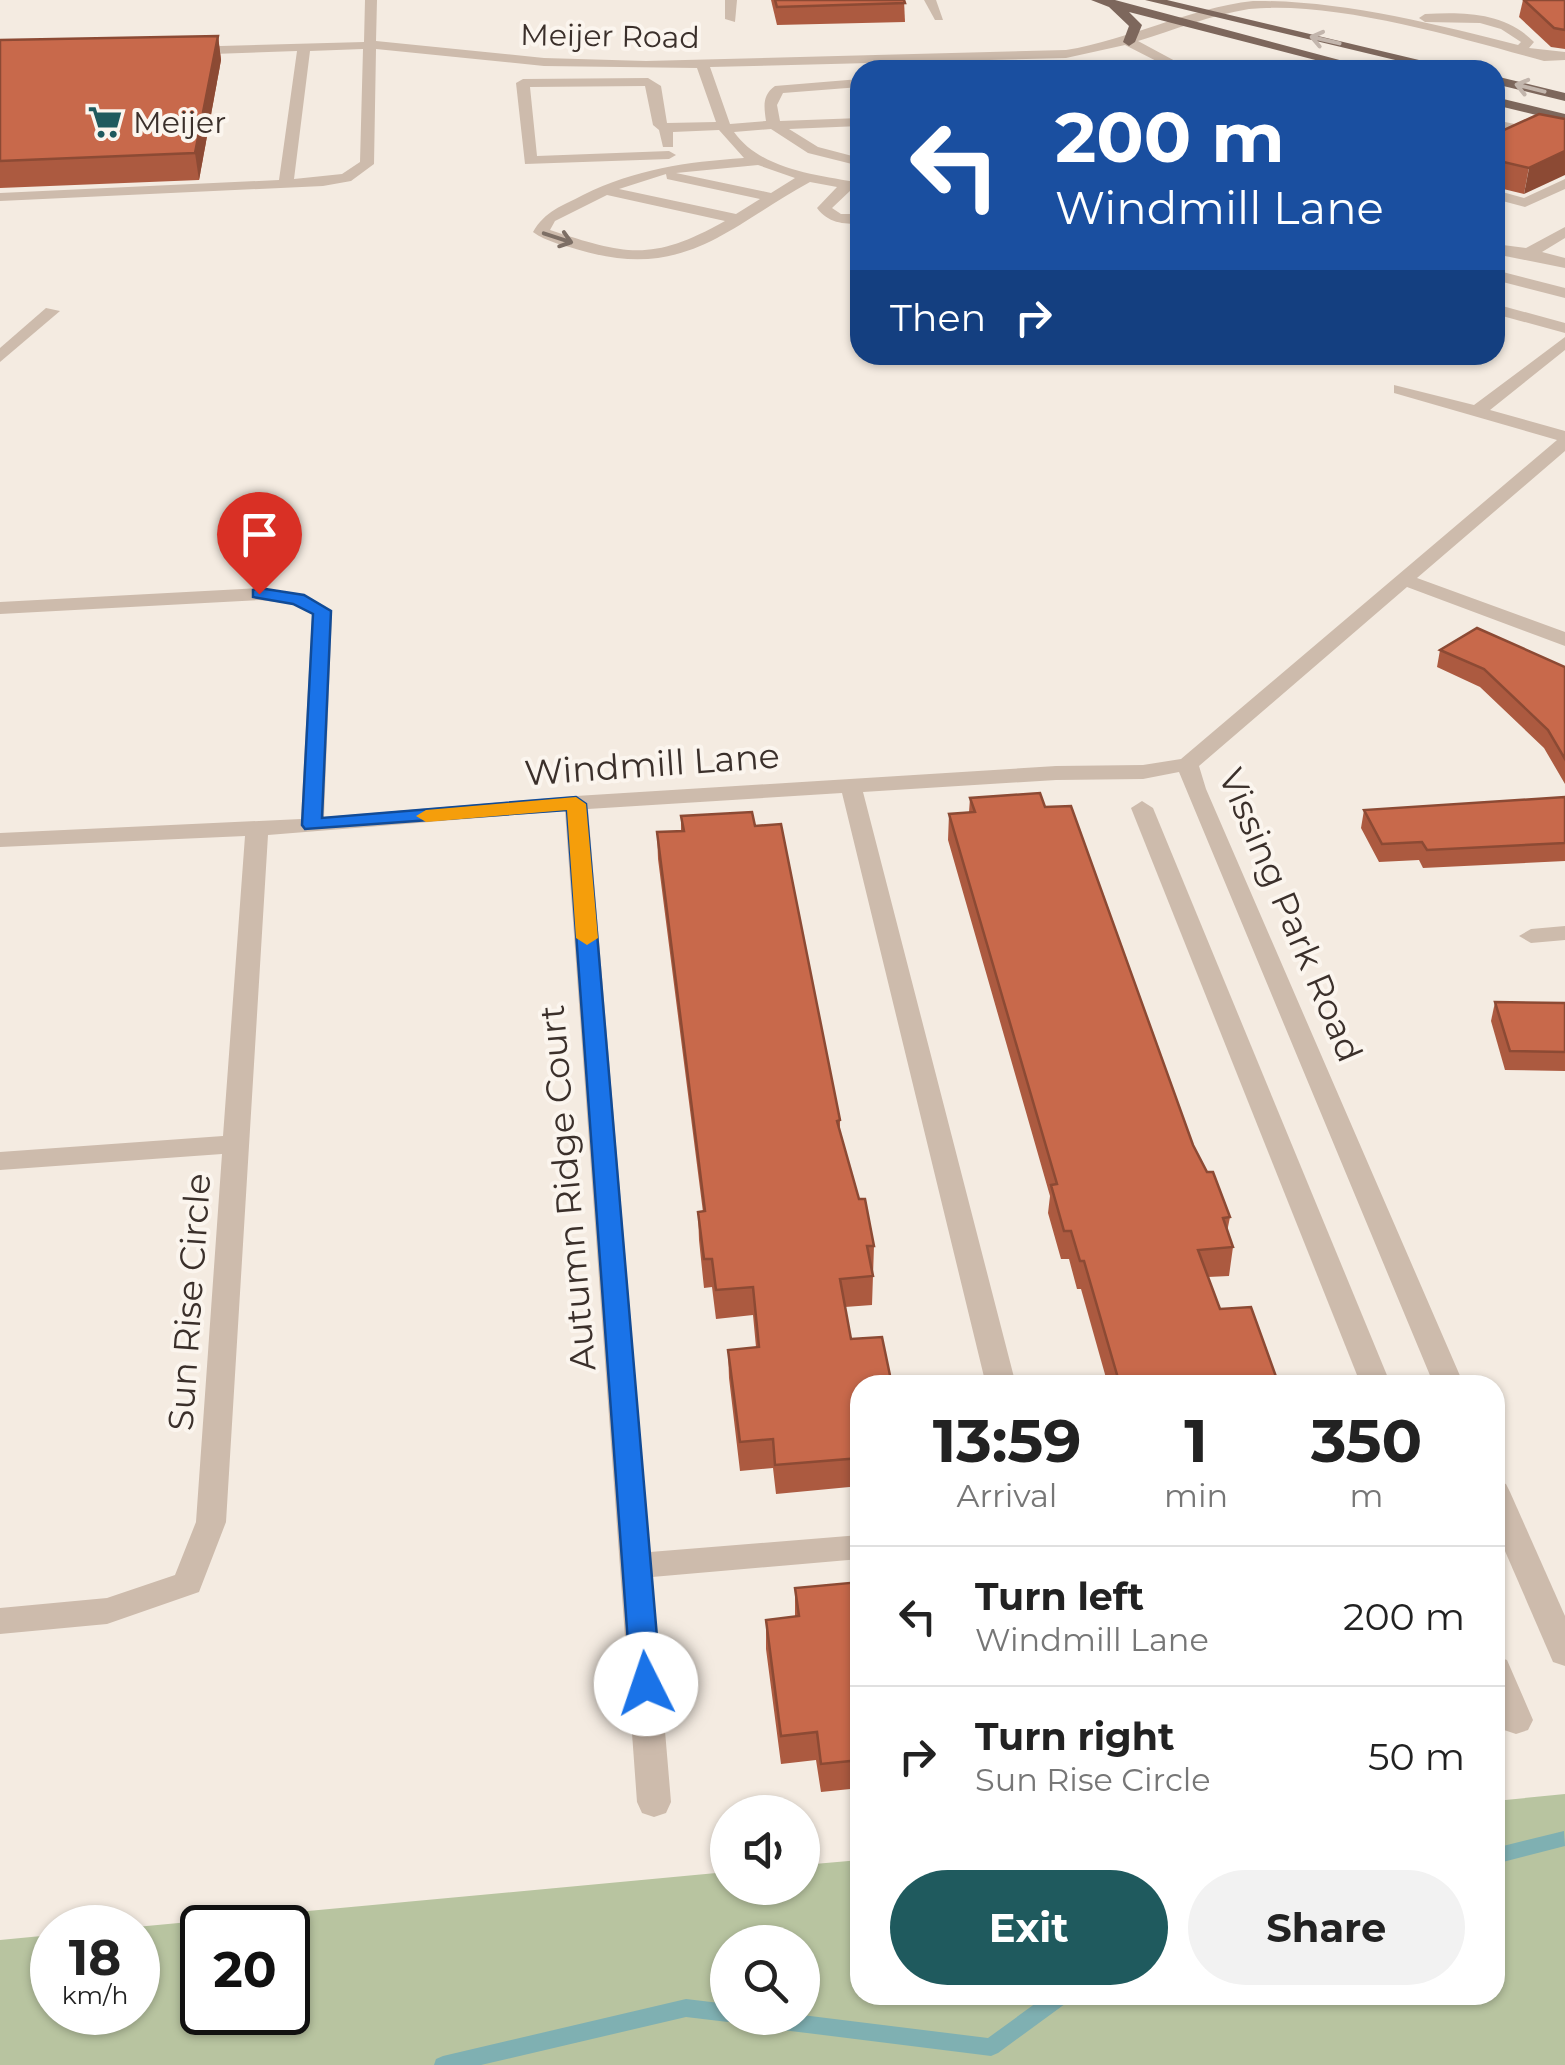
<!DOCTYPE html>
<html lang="en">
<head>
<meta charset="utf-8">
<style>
  :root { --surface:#fff; --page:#f2f2f2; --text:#222; --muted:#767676; --line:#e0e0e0; --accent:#1f5a5e }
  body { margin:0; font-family:Montserrat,sans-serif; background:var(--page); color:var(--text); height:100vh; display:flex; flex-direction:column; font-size:38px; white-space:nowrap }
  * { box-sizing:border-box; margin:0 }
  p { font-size:32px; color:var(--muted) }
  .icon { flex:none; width:55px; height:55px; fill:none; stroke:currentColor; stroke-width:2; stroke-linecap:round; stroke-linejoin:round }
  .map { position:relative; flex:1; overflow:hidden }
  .drawer { position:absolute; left:850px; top:1375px; width:655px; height:630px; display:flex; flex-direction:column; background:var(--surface); border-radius:30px; box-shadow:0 2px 8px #0004 }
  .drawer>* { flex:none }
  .top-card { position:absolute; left:850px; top:60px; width:655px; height:305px; border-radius:30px; box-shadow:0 2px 8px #0004; background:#1a4fa0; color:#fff; overflow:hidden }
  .fabs { position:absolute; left:710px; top:1795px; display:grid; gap:20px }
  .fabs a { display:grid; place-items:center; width:110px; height:110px; border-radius:50%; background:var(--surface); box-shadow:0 2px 8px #0004; font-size:50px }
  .speed { position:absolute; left:30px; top:1905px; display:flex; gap:20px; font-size:50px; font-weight:700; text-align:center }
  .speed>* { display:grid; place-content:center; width:130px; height:130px; border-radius:50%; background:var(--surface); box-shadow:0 2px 8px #0004; line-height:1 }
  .speed small { font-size:25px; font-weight:400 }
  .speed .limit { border:5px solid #111; border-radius:15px; background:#fff; color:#111 }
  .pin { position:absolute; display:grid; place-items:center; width:85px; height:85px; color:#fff; margin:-102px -42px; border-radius:50% 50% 50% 0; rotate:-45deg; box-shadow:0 0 10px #0007 }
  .pin .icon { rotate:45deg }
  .me { position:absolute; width:110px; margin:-55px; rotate:356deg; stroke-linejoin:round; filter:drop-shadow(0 0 8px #0008) }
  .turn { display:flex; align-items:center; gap:35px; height:210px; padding:0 40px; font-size:45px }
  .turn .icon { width:130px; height:130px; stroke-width:2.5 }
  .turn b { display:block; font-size:70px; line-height:85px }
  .then { display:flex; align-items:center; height:95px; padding:0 40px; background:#0003; gap:20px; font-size:38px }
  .eta { display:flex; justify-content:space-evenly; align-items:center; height:170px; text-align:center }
  .eta b { font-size:60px; font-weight:700; line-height:70px }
  .button { display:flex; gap:20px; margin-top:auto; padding:20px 40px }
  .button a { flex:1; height:115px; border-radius:60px; background:var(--accent); color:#fff; font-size:40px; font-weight:700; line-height:115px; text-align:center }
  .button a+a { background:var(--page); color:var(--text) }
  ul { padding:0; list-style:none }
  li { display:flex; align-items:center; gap:30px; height:140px; padding:0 40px; border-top:2px solid var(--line) }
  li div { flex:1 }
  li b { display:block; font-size:38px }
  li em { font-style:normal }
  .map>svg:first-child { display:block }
</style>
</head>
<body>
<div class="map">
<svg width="1565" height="2065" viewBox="0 0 1565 2065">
  <rect width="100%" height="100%" fill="#f4ebe1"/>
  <!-- green -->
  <path fill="#b8c4a0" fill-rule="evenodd" d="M 1565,1794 L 1565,2065 L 0,2065 L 0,1940 L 52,1935 L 52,2012 L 138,2012 L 136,1927 L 727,1872 L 728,1888 L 802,1888 L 803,1865 L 860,1860 L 860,1995 L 1495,1995 L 1495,1801 ZM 202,1928 L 288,1928 L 288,2012 L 202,2012 ZM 728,1942 L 802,1942 L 802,2018 L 728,2018 Z"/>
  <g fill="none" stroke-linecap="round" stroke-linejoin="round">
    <!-- stream -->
    <g fill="#7fb0b2" fill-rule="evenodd">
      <polygon points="1564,1831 1565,1846 1495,1864 1495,1848"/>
      <polygon points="1047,1995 1071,1995 1069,2001 998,2053 991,2056 759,2027 752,2024 750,2018 802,2018 802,2015 988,2038"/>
      <polygon points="686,1999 728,2004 728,2018 735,2018 728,2022 686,2017 481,2065 434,2065 436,2059 443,2056"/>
    </g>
    <!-- minor -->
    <g fill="#cdbbac" fill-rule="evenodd">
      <path d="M 365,0 L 377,0 L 376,41 L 544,58 L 646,61 L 1066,50 C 1129,40 1189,8 1253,1 C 1339,0 1435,24 1518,45 L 1521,42 L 1501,29 L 1480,23 L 1425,22 L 1419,18 L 1425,14 C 1464,12 1505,12 1534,42 L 1529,48 L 1565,52 L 1565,60 L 1544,61 C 1461,38 1334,0 1249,9 C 1211,15 1174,30 1138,41 L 1177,62 L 1254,66 L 1261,70 L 1174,70 L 1125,45 L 1066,58 L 710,67 L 730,124 L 766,121 C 764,107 762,95 775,86 L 860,79 L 860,87 L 783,93 L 777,105 L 780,121 L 860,118 L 860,126 L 789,129 L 818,147 L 860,158 L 860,166 L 808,153 L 771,129 L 734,132 C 761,170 817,175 860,183 L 860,191 L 851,190 L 832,208 L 841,214 L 860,214 L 860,224 C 843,224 828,223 817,208 L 837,187 L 810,182 C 728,227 685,280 583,251 C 567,246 546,242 533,232 C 545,211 562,206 583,195 C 636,169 686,162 744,158 L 719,130 L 673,132 L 673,147 L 663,147 L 659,130 L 653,125 L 645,86 L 530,87 L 537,156 L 669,151 L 676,155 L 669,159 L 525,164 L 516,83 L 523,79 L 648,78 L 661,86 L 667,123 L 716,122 L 697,68 L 544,66 L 376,49 L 374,164 L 351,181 L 323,186 L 0,201 L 0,193 L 279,180 L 297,51 L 185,55 L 179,51 L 185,47 L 364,42 ZM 363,49 L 360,162 L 342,174 L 294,179 L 310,51 ZM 758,165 L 795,178 L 771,193 L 676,173 ZM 666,174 L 667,179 L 760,199 L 736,214 L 619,189 ZM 607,195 L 725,221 C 652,262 626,255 550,230 L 555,221 Z"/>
      <polygon points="725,0 737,0 735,22 725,19"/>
      <polygon points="924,0 936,0 943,20 935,20"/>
      <polygon points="1495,120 1565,134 1565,142 1495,128"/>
      <polygon points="1565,179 1565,189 1525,207 1495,199 1495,190 1524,198"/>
      <polygon points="1565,227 1565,238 1542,252 1565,258 1565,268 1495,254 1495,244 1526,248"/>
      <polygon points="1495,270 1565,288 1565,298 1495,280"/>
      <polygon points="1495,304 1565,323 1565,333 1495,314"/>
      <polygon points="46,308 60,311 0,362 0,348"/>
      <polygon points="1565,337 1565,350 1490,410 1565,431 1565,451 1417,578 1565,632 1565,646 1407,587 1199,766 1206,789 1464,1385 1434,1385 1179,772 1143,779 1056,780 863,792 1016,1385 986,1385 842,793 588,809 650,1552 860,1535 860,1559 652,1577 671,1802 666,1813 654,1817 642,1813 637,1802 565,811 268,835 226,1522 199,1592 107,1624 0,1634 0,1608 107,1598 175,1575 196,1522 222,1154 0,1170 0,1152 223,1136 245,836 0,847 0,833 301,819 312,614 293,604 259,600 0,614 0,602 259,588 305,595 332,611 324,817 576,796 1056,766 1143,765 1181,759 1557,440 1394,393 1394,385 1474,405"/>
      <polygon points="1142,801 1153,808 1391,1385 1361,1385 1131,808"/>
      <polygon points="1565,926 1565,940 1531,943 1519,936 1531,929"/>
      <polygon points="1495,1480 1506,1484 1510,1492 1565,1616 1565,1666 1553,1662 1495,1528"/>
      <path d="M 1495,1656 L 1507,1660 L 1533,1720 L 1528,1730 L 1516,1734 L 1504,1730 C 1492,1706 1495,1683 1495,1656 Z"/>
    </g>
    <!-- major -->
    <g fill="#7d675c" fill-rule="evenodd">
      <polygon points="1091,0 1115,0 1377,70 1354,70 1129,12 1142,25 1135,42 1129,46 1123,42 1129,26 1109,7"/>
      <polygon points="1145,0 1167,0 1461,70 1437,70"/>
      <polygon points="1495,76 1565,93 1565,101 1495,84"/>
      <polygon points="1495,97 1565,114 1565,122 1495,105"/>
    </g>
  </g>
  <!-- wall -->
  <g fill="#ac5a40">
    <polygon points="771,0 904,0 905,22 777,25"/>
    <polygon points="1523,0 1565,0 1565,49 1551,47 1519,17"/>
    <polygon points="218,36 221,60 199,180 0,188 0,40"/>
    <polygon points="1539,114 1524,194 1495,187 1495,134"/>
    <polygon points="1440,650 1565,667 1565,784 1544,748 1480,687 1437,667"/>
    <polygon points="1565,797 1565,861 1423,868 1419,860 1379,862 1361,828 1364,810"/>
    <polygon points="970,798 1045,807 1193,1145 1230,1217 1227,1232 1233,1247 1229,1276 1208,1277 1220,1309 1279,1385 1108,1385 1081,1289 1077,1289 1069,1259 1061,1259 1048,1213 1050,1196 948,840 949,814 969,812"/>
    <polygon points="681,816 755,826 840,1120 840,1132 859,1199 874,1246 872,1305 845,1307 860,1385 860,1486 776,1494 773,1468 740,1471 729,1378 728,1350 756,1347 753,1315 716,1319 712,1287 704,1288 699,1240 698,1212 703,1212 658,859 657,832 681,831"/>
    <polygon points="1495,1002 1565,1003 1565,1071 1505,1070 1491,1021"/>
    <polygon points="860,1582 860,1788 821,1792 816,1760 781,1764 766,1649 766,1620 795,1617 795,1588"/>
  </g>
  <!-- shaded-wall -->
  <g fill="#8c4a34">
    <polygon points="218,36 221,60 199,180 195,153"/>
    <polygon points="1565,151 1565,175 1524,194 1529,168"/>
  </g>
  <!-- building -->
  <g fill="#c8694b" stroke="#8c4a34" stroke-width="2.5">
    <polygon points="775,0 904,0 905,3 777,7"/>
    <polygon points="1524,0 1565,0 1565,30 1554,28"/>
    <polygon points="218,36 195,153 0,161 0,40"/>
    <polygon points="1539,114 1565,119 1565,151 1529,168 1495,160 1495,134"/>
    <polygon points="1477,628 1565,667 1565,759 1548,730 1484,669 1440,650"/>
    <polygon points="1040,793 1045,807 1071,806 1193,1145 1207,1172 1213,1172 1230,1217 1223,1218 1233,1247 1198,1250 1220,1309 1251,1307 1279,1385 1120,1385 1084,1261 1080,1261 1071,1231 1064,1231 1051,1185 1057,1184 949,814 975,812 970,798"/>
    <polygon points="1565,797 1565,843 1427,850 1422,842 1382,844 1364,810"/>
    <polygon points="752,812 755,826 781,824 840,1120 837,1121 859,1199 865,1199 874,1246 867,1246 873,1276 840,1279 851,1339 882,1337 892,1385 860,1385 860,1458 775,1465 773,1439 740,1442 728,1350 759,1347 753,1287 716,1290 712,1259 704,1259 698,1212 705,1211 657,832 684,831 681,816"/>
    <polygon points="1495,1002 1565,1003 1565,1052 1510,1051"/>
    <polygon points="860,1582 860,1760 821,1764 817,1732 781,1736 766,1620 799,1616 795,1588"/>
  </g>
  <!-- one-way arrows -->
  <defs><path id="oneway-shaft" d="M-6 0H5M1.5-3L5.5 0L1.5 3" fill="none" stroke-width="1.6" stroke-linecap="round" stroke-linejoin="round" transform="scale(2.5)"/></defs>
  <g stroke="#c2b5ac">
    <use href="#oneway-shaft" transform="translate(1325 40) rotate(-167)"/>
    <use href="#oneway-shaft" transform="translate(1530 88) rotate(-166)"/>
  </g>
  <use stroke="#7d6f65" href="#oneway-shaft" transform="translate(558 238) rotate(18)"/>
  <!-- route -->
  <polygon fill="#1a73e8" stroke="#114b97" stroke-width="2.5" points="259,588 304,595 331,611 322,818 576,797 586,804 661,1684 656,1693 646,1696 635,1693 631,1684 567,810 305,829 302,825 313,614 293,604 253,597 253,590"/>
  <!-- slow -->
  <polygon fill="#f59e0b" points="576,797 586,804 598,938 587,945 576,938 567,810 426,822 416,816 426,810"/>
  <!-- icons -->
  <defs>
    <g id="supermarket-bare" transform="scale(2.7)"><path d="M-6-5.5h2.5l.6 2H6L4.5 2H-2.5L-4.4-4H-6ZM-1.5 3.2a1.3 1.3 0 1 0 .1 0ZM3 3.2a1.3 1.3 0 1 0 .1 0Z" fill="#1f5a5e" stroke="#fbf5ee" stroke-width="2.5" paint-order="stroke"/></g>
  </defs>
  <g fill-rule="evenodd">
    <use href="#supermarket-bare" x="105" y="122"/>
  </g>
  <g text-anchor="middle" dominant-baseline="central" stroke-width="8" stroke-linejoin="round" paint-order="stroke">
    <!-- far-street labels -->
    <g font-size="30" fill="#3b302b" stroke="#fbf5ee">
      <text transform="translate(610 36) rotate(1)">Meijer Road</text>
    </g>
    <!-- far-poi labels -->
    <g font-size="30" fill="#3b302b" stroke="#fbf5ee" text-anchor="start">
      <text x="133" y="122">Meijer</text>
    </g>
    <!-- street labels -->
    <g font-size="35" fill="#3b302b" stroke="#fbf5ee">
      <text transform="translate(652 764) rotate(-4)">Windmill Lane</text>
      <text transform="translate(1291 915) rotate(67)">Vissing Park Road</text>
      <text transform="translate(567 1188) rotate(-95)">Autumn Ridge Court</text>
      <text transform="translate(189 1302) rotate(-86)">Sun Rise Circle</text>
    </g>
  </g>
</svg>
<div class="fabs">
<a><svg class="icon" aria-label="sound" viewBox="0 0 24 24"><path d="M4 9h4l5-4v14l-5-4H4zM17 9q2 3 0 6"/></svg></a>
<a><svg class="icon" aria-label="search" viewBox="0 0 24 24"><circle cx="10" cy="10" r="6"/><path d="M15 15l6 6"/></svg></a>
</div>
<div class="speed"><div>18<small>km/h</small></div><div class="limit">20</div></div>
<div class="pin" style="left:259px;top:594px;background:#d93025"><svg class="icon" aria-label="arrive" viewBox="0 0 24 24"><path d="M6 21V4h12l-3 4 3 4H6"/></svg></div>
<svg class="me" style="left:646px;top:1684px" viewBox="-20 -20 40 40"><circle r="19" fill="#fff"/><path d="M0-13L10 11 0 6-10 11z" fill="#1a73e8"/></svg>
<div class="top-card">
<div class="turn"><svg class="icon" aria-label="left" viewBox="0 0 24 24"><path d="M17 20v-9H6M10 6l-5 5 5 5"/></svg><div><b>200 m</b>Windmill Lane</div></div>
<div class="then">Then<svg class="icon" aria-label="right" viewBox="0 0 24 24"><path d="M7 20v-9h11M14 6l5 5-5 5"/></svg></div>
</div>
<section class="drawer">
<div class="eta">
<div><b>13:59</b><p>Arrival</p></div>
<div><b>1</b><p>min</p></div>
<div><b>350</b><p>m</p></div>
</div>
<ul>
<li><svg class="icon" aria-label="left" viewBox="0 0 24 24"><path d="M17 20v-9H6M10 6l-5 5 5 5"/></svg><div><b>Turn left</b><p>Windmill Lane</p></div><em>200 m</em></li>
<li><svg class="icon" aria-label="right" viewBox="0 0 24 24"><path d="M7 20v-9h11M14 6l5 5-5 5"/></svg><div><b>Turn right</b><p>Sun Rise Circle</p></div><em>50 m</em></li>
</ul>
<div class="button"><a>Exit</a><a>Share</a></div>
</section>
</div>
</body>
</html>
